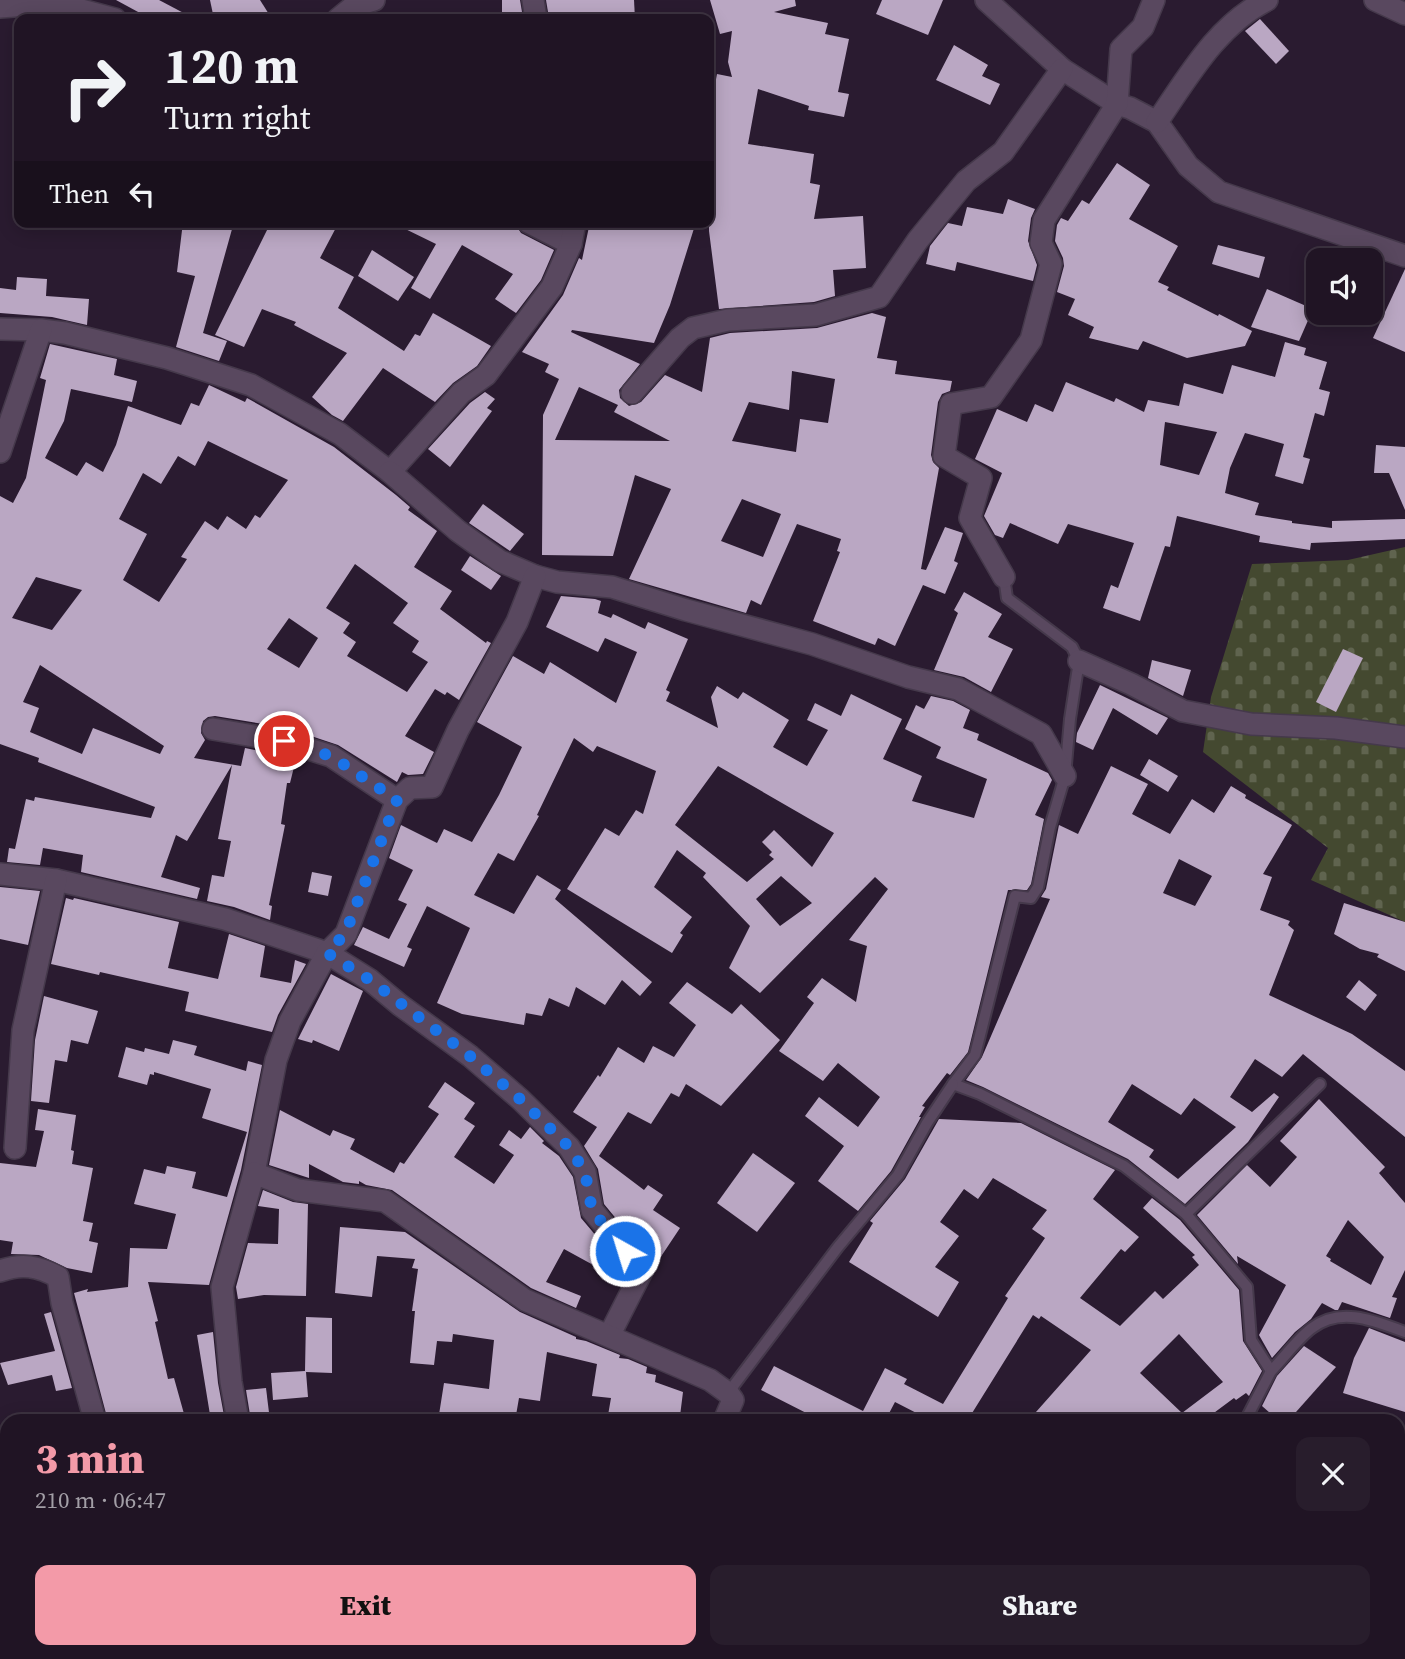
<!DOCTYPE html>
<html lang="en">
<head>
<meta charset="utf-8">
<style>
  :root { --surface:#201424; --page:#281d2c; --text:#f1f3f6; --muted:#a29ea6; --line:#3d3341; --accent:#f39aa8 }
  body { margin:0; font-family:"Source Serif 4",serif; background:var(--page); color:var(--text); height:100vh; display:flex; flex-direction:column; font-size:26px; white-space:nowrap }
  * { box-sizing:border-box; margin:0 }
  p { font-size:23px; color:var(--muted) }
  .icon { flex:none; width:38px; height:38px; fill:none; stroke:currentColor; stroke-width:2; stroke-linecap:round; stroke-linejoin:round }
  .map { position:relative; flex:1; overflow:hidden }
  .sheet { position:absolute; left:0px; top:1414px; width:1405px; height:245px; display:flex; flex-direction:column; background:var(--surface); border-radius:21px 21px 0 0; box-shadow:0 4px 18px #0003,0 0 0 2px var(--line) }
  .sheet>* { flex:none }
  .banner { position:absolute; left:14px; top:14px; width:700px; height:214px; border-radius:14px; box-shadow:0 4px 18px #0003,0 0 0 2px var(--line); background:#201424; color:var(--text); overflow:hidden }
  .controls { position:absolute; left:1306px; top:248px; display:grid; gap:14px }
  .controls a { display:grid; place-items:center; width:77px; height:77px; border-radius:14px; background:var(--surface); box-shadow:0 4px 18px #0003,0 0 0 2px var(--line); font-size:35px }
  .pin { position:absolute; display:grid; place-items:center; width:60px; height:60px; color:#fff; margin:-30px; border:4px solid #fff; border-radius:50%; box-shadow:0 2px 7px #0007 }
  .me { position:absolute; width:77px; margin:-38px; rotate:321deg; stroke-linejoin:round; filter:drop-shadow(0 0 5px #0008) }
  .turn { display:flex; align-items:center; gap:24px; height:147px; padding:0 35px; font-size:32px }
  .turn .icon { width:91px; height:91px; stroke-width:2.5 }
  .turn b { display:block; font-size:49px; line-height:60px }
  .then { display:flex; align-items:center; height:66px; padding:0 35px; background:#0003; gap:14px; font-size:26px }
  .round { display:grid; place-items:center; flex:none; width:74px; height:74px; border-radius:14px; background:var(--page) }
  .overview { display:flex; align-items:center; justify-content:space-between; height:119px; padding:0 35px }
  h1 { font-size:42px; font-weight:800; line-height:52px; color:var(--accent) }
  .action { display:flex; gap:14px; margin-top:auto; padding:14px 35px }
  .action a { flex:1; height:80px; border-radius:14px; background:var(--accent); color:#111; font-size:28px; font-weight:800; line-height:80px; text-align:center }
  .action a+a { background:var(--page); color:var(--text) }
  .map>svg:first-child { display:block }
</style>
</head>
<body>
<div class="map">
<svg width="1405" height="1659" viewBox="0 0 1405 1659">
  <defs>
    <pattern id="cemetery-stones" width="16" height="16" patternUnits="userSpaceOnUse" patternTransform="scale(1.75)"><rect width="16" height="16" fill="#444930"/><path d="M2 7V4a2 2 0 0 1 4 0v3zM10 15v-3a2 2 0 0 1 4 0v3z" fill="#60644f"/></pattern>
  </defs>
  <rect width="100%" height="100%" fill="#2a1b30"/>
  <!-- cemetery -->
  <polygon fill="url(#cemetery-stones)" points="1405,547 1405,922 1311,880 1328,848 1203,752 1211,697 1252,564 1348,560"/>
  <!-- building -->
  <g fill="#baa7c3" fill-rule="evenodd">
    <polygon points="116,0 159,0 195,19 151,19"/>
    <polygon points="210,0 260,0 272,19 214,19"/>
    <polygon points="502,0 520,0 523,18 502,19"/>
    <polygon points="546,0 634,0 635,19 549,18"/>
    <polygon points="710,0 795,0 796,6 774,12 828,23 825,34 849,39 838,92 849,94 844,117 808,110 809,106 758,89 748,144 814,154 810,183 820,185 814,219 863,216 866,268 833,270 835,296 814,302 719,309 709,231 709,105 711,106 717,74 732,77 728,62 732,31 720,34"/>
    <polygon points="882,0 943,0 928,35 876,14"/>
    <polygon points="1260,19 1289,51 1276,64 1245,31"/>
    <polygon points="954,45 988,65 982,76 1000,84 990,105 936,80"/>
    <polygon points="1117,163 1150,185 1129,219 1178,246 1158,282 1169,287 1167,290 1218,316 1219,314 1252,331 1245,346 1187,358 1143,341 1138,350 1089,338 1094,327 1068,315 1075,299 1057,292 1064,266 1063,258 1055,241 1057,225 1061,218 1068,221 1082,200 1089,204"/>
    <polygon points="1008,199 1035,209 1031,218 1028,241 1037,265 1033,281 957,262 955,271 926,264 930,246 948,223 962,226 967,207 1003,214"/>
    <polygon points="183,222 234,222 203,333 227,341 219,361 176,347 195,276 177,272"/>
    <polygon points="271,222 339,222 320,258 354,277 338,308 404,351 415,334 420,336 433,313 491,346 477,366 453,383 435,402 383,368 343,421 332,415 312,397 347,353 294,325 296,322 262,309 244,347 215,335"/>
    <polygon points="391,222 514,222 521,233 554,250 541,280 516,313 495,299 513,274 462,245 430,299 411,288 436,244"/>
    <path d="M 590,222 L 696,222 L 670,305 L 654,343 L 572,330 L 571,332 L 640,364 L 619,390 L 620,398 L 629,406 L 641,402 L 665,375 L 702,392 L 710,338 L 730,333 L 817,328 L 872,313 L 886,317 L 877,358 L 897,361 L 895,374 L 952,381 L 950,391 L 942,394 L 938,402 L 931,455 L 933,462 L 939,468 L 921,569 L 926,570 L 945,527 L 963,533 L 954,561 L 958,563 L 945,594 L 923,585 L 895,646 L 878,638 L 875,645 L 813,621 L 840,552 L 837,551 L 841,539 L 797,524 L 761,605 L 751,600 L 746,613 L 629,579 L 671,489 L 635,475 L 613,556 L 542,555 L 543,415 L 559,379 L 545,372 L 549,364 L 522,352 L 563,295 L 579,258 L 582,260 ZM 792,371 L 835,379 L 828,423 L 800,419 L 796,452 L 732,441 L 749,402 L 789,410 ZM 579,387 L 618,405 L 614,412 L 670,441 L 555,440 ZM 742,499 L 781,514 L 763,557 L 721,541 Z"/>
    <polygon points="1218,245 1265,257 1259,278 1212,264"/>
    <polygon points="372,250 414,277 398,301 358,276"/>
    <polygon points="1405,269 1405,352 1373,338"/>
    <polygon points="17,277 47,279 46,296 89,299 87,325 52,317 0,313 0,288 16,290"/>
    <polygon points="1267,289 1313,309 1299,341 1251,327"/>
    <path d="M 1285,342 L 1306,348 L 1304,355 L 1327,362 L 1319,389 L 1330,392 L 1324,416 L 1315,413 L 1303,457 L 1310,459 L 1303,484 L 1275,476 L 1284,444 L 1245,433 L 1230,468 L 1225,493 L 1259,503 L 1255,515 L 1292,521 L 1292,523 L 1332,528 L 1332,521 L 1405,519 L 1405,539 L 1311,543 L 1310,550 L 1259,542 L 1260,536 L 1177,516 L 1170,547 L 1165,546 L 1140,621 L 1103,608 L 1111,585 L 1118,588 L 1134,543 L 1068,524 L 1058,544 L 1010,523 L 1003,538 L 995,535 L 984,516 L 1002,473 L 975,459 L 997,409 L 1027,422 L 1035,404 L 1053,412 L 1066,382 L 1114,402 L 1116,398 L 1144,412 L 1148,400 L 1179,406 L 1184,383 L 1223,394 L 1232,365 L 1275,377 ZM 1165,422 L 1217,432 L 1199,475 L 1160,465 Z"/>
    <path d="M 50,344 L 117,359 L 114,375 L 137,381 L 132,402 L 71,389 L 64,421 L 45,458 L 77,476 L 86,462 L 103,472 L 116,445 L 128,406 L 181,425 L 191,403 L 199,406 L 209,385 L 245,402 L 247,398 L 334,447 L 396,495 L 410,507 L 408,510 L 437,531 L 414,567 L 452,591 L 440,609 L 486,643 L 487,641 L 491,643 L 459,700 L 447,692 L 445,695 L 435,689 L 405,736 L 434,752 L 423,774 L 408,775 L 402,772 L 397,782 L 338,745 L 287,728 L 215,716 L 208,717 L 203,721 L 201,733 L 205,740 L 194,758 L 241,766 L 245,748 L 296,759 L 290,783 L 287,783 L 281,824 L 285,825 L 269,905 L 272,906 L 270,920 L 234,907 L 207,901 L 212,875 L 224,877 L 231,841 L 218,839 L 232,765 L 187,841 L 176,835 L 161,877 L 200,888 L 197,899 L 81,872 L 83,855 L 43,848 L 40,865 L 7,862 L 9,848 L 15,849 L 26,799 L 34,801 L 35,797 L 151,818 L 155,807 L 38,762 L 39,758 L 0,744 L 0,496 L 13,503 L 26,478 L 46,380 L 40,378 ZM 208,441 L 288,480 L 260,518 L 255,515 L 246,529 L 227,516 L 218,530 L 205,521 L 181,557 L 187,559 L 159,602 L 123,580 L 147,534 L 119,519 L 143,473 L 161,484 L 178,456 L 195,466 ZM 355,564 L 408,603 L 393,623 L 419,641 L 412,652 L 428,662 L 407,692 L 347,656 L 356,642 L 343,633 L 350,623 L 326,608 ZM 36,577 L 82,590 L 52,630 L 12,618 ZM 289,618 L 318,638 L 299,668 L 267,649 ZM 40,665 L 164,746 L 160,754 L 93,728 L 82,754 L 30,732 L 39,708 L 23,702 Z"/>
    <polygon points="485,392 495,399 487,408 492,411 450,467 428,449 470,403"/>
    <polygon points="1376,445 1405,447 1405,510 1389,473 1374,473"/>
    <polygon points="483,504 524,534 510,551 469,523"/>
    <polygon points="470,556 501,576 491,590 461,570"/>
    <polygon points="964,592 1002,614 988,637 1013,649 991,692 964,677 934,670 958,613 954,610"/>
    <path d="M 561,596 L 595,599 L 601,601 L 598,613 L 611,618 L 613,614 L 645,629 L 648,622 L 688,639 L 666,690 L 670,692 L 666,701 L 718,728 L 711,697 L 717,686 L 738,699 L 743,692 L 789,720 L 773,747 L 807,766 L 828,730 L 807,720 L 815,703 L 841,716 L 851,694 L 902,719 L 883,759 L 922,776 L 912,801 L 974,818 L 987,779 L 936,758 L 941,747 L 905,729 L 916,705 L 924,709 L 931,696 L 953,701 L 970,710 L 963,728 L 979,734 L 977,740 L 1048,773 L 1052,780 L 1035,815 L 1044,819 L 1031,884 L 1027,890 L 1008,890 L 968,1052 L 950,1075 L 947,1073 L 922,1106 L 925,1107 L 919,1117 L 921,1117 L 891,1171 L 858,1211 L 818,1181 L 844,1146 L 805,1116 L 819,1097 L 858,1127 L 880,1097 L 838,1063 L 823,1081 L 779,1051 L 814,1003 L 807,997 L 822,978 L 856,1002 L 867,946 L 849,940 L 888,889 L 875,877 L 760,993 L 729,968 L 750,926 L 703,877 L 706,873 L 677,850 L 654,887 L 692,917 L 680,933 L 683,935 L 672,953 L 567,889 L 605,828 L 619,836 L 636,810 L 643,814 L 656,771 L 597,746 L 593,752 L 574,738 L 537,815 L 539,816 L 514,861 L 498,853 L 474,895 L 514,914 L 537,875 L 561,890 L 555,899 L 652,982 L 640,996 L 622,980 L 605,1005 L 576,987 L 569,1007 L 549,998 L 542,1016 L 526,1013 L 524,1025 L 462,1014 L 437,1003 L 470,928 L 427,906 L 407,947 L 412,949 L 404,967 L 354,945 L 363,927 L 389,939 L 407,904 L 398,900 L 413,870 L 389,858 L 401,825 L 437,843 L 444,829 L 472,842 L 499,795 L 522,747 L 477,722 L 513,656 L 544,674 L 550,662 L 616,703 L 637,652 L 605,638 L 598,652 L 546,627 ZM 718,766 L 834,833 L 812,867 L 774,830 L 762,842 L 772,852 L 769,855 L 774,859 L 747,882 L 675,825 ZM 781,876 L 812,903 L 780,926 L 756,899 Z"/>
    <polygon points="1343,649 1363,658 1336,712 1316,702"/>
    <polygon points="1152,660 1191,670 1183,696 1148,678"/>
    <polygon points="1100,685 1168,718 1157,735 1113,708 1093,750 1076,742 1077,733"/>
    <polygon points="1149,759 1178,776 1168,792 1140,775"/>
    <path d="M 1111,766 L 1148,784 L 1132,814 L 1170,834 L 1192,799 L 1214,813 L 1231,786 L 1246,795 L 1245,798 L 1292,825 L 1263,874 L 1272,877 L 1260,910 L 1290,921 L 1288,925 L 1294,930 L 1269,995 L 1352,1034 L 1405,1071 L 1405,1137 L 1303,1054 L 1282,1077 L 1255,1059 L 1230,1097 L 1252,1112 L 1274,1093 L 1279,1097 L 1248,1142 L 1185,1204 L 1128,1159 L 983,1087 L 966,1080 L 982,1057 L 1050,899 L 1041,897 L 1046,889 L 1059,825 L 1078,834 ZM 1179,859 L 1212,876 L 1195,906 L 1163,893 ZM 1132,1084 L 1181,1115 L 1194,1098 L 1236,1127 L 1178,1179 L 1149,1157 L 1154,1150 L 1108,1122 Z"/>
    <polygon points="312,872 332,876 328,896 308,892"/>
    <polygon points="0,887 40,891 28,945 0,939"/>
    <polygon points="66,898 73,900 74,898 179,922 168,968 218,979 229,934 265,946 260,977 291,983 295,960 306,964 278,1015 272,1032 185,1011 189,992 100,972 99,975 51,964"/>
    <polygon points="1344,903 1405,922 1405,971 1377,957 1379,954 1360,949 1334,934"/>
    <polygon points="331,974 363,991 339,1051 313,1040 312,1043 298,1039"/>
    <polygon points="1359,980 1377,995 1365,1011 1346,997"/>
    <polygon points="687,982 732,1014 741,1004 780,1040 721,1106 686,1084 679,1097 671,1093 651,1124 628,1112 599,1156 644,1190 648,1185 663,1195 653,1210 680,1228 658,1261 641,1249 604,1204 598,1169 584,1146 597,1127 573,1112 598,1075 600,1077 618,1047 644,1063 653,1046 674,1057 696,1025 669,1003"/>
    <polygon points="44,996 98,1011 88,1044 71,1040 67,1062 55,1060 49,1103 31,1101 35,1040"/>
    <polygon points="173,1040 197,1046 194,1055 246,1071 248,1061 262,1065 241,1170 209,1285 148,1282 158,1321 155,1322 168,1379 174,1378 186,1421 108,1421 74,1293 88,1289 87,1292 128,1287 130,1248 167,1249 176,1214 134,1204 144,1169 165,1174 167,1166 196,1172 192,1188 227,1197 247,1132 202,1118 211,1089 154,1072 154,1075 150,1074 147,1085 118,1077 126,1047 144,1052 145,1048 169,1054"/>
    <polygon points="445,1082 475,1103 464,1119 475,1126 454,1157 494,1184 514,1155 499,1145 509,1130 521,1139 530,1127 544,1141 542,1143 559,1156 573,1177 581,1218 614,1257 606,1272 564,1249 546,1282 581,1296 576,1308 531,1288 392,1190 366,1185 359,1181 359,1184 343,1182 309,1164 309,1178 269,1165 280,1110 330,1136 333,1130 355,1139 350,1149 394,1173 400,1162 404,1164 439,1114 428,1107"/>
    <path d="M 1319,1099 L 1385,1167 L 1379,1173 L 1405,1203 L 1405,1270 L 1392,1297 L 1397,1298 L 1390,1318 L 1342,1302 L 1338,1310 L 1335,1310 L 1322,1303 L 1311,1319 L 1295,1332 L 1272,1358 L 1259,1335 L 1286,1285 L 1237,1256 L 1238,1264 L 1197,1215 L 1247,1165 L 1270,1187 L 1297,1157 L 1280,1141 ZM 1348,1220 L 1384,1257 L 1371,1285 L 1330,1261 L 1331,1259 L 1326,1256 Z"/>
    <polygon points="38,1109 76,1115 71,1150 74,1151 72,1164 93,1168 83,1221 93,1223 89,1241 98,1243 92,1273 67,1268 39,1255 11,1254 13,1242 0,1240 0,1163 36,1167 44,1131 35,1130"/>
    <path d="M 939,1119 L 1021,1123 L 1115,1170 L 1093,1199 L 1139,1237 L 1125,1252 L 1121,1249 L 1080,1298 L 1120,1326 L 1155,1291 L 1163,1299 L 1199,1265 L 1192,1257 L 1195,1255 L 1143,1208 L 1152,1198 L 1180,1220 L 1239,1290 L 1243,1341 L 1262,1371 L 1249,1396 L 1246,1393 L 1236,1400 L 1234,1398 L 1203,1421 L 1028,1421 L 1091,1350 L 1041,1316 L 1039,1319 L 1033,1315 L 969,1418 L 976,1421 L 932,1421 L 895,1402 L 885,1421 L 822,1421 L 761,1390 L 774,1366 L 863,1411 L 885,1368 L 907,1379 L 904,1384 L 943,1404 L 1008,1298 L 1005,1296 L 1045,1238 L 1032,1229 L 1047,1210 L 993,1178 L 978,1199 L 964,1189 L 940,1222 L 959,1236 L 935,1267 L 959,1282 L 938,1317 L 849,1262 L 873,1223 L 870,1221 L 905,1179 ZM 1179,1334 L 1223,1382 L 1182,1413 L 1140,1373 Z"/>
    <polygon points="753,1153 795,1183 757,1232 717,1203"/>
    <polygon points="263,1190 293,1202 308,1204 306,1296 264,1295 238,1299 236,1287 248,1243 278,1244 279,1209 258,1206"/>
    <polygon points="340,1227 405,1232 520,1312 576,1337 576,1339 586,1341 620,1355 619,1358 628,1359 647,1367 646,1373 656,1375 655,1382 683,1392 680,1416 670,1415 669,1421 607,1421 611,1398 592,1396 597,1364 547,1352 540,1401 519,1398 515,1421 438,1421 444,1383 489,1389 494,1340 453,1334 452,1342 437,1341 434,1365 410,1363 415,1311 412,1311 418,1269 412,1268 415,1259 377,1256 372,1297 335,1293"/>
    <polygon points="51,1312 72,1388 56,1391 52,1375 8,1385 0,1363 55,1351 44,1314"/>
    <polygon points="306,1317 332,1318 332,1373 306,1372 308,1397 273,1400 271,1373 305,1371"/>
    <polygon points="1369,1328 1405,1342 1405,1412 1343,1393 1354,1358"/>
    <polygon points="213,1332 218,1383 225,1421 211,1421 197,1335"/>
    <polygon points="1304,1346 1336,1367 1288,1421 1279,1421 1262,1406 1277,1376"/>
    <polygon points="266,1388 270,1421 251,1421 246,1390"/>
  </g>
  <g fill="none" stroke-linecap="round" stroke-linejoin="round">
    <!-- lane casing -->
    <g stroke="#45394b" stroke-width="14">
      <g id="lane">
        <polyline points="1004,577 1007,598 1072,647 1079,661 1070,719 1065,776 1050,827 1038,887 1031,898 1015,896 975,1055 953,1084 980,1094 1124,1166 1186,1214 1247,1287 1251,1340 1271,1371 1245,1421"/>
        <polyline points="1186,1214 1320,1084"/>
        <path d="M 1271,1371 C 1284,1358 1297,1339 1312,1328 C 1341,1306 1375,1321 1405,1332"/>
        <polyline points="728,1393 838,1247 898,1175 927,1123 953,1084"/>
        <polyline points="0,1512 7,1532"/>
        <polyline points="1259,1652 1269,1659"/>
      </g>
    </g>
    <!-- street casing -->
    <g stroke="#45394b" stroke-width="24">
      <g id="street">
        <polyline points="533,0 536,19"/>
        <polyline points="986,0 1062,69 1117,104 1130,108 1157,122 1188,166 1219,192 1405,256"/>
        <polyline points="1375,0 1405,14"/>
        <polyline points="0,7 55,3 115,19"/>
        <polyline points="338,19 354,6 374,0"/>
        <path d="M 1157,122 C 1188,77 1217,25 1267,0"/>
        <polyline points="528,222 571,244"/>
        <polyline points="0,329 41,330 65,333 167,358 251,385 340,434 390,472 461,393 486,375 552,287 571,244 575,222"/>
        <polyline points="632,393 680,338 693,328 728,320 816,315 879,297 918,240 966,181 1003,152 1062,69"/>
        <polyline points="0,452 41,330"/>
        <polyline points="390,472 458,531 500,561 535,576 557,582 612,587 686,610 812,644 908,677 958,689 1041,734 1065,776"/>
        <polyline points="1004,577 970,518 981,478 944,456 951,404 991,397 1031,340 1051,264 1041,243 1044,220 1117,104 1121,49 1143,27 1154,0"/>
        <polyline points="1079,661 1131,684 1183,711 1251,724 1336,728 1405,737"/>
        <polyline points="213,729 283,741 331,756 397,800"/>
        <polyline points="0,874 56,880 225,919 327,953 370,980 400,1005 470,1056 520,1099 569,1147 585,1172 592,1210 642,1271 610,1334"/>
        <polyline points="15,1148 23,1030 56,880"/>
        <polyline points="254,1173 276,1060 290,1021 327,953 346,934 397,800 410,788 432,787 458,730 517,622 535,576"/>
        <path d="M 0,1271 C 22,1263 38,1266 58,1277 L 62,1303 L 95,1421"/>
        <polyline points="238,1421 231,1382 222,1287 254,1173 298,1190 385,1201 525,1300 710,1380 728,1393 733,1400 724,1421"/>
        <polyline points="155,1659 157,1652"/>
        <polyline points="417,1659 419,1652"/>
        <polyline points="558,1659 561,1652"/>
      </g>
    </g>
    <!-- lane -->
    <use href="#lane" stroke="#59485f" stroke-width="10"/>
    <!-- street -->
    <use href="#street" stroke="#59485f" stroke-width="21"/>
  </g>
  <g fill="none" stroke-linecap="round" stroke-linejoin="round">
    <!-- route -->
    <polyline stroke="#1a73e8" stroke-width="12" stroke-dasharray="0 21.6" points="284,741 331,756 397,800 345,934 327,953 370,980 470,1056 520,1099 569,1147 585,1172 592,1210 625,1251"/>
  </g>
</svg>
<div class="controls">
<a><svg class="icon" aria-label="sound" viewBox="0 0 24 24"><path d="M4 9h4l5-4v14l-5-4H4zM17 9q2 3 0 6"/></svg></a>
</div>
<div class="pin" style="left:284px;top:741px;background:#d93025"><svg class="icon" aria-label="arrive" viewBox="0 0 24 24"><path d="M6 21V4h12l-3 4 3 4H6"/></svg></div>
<svg class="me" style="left:625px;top:1251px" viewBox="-20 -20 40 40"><circle r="17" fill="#1a73e8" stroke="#fff" stroke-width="3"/><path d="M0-11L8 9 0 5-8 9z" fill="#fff"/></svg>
<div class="banner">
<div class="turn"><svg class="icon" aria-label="right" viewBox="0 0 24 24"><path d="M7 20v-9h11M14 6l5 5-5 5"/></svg><div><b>120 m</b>Turn right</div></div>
<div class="then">Then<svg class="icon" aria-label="left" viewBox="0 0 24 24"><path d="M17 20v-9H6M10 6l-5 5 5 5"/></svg></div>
</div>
<section class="sheet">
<div class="overview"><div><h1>3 min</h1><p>210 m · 06:47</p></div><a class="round"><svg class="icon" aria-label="close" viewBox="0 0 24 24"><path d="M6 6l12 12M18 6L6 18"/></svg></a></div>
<div class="action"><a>Exit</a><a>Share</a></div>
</section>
</div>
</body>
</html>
